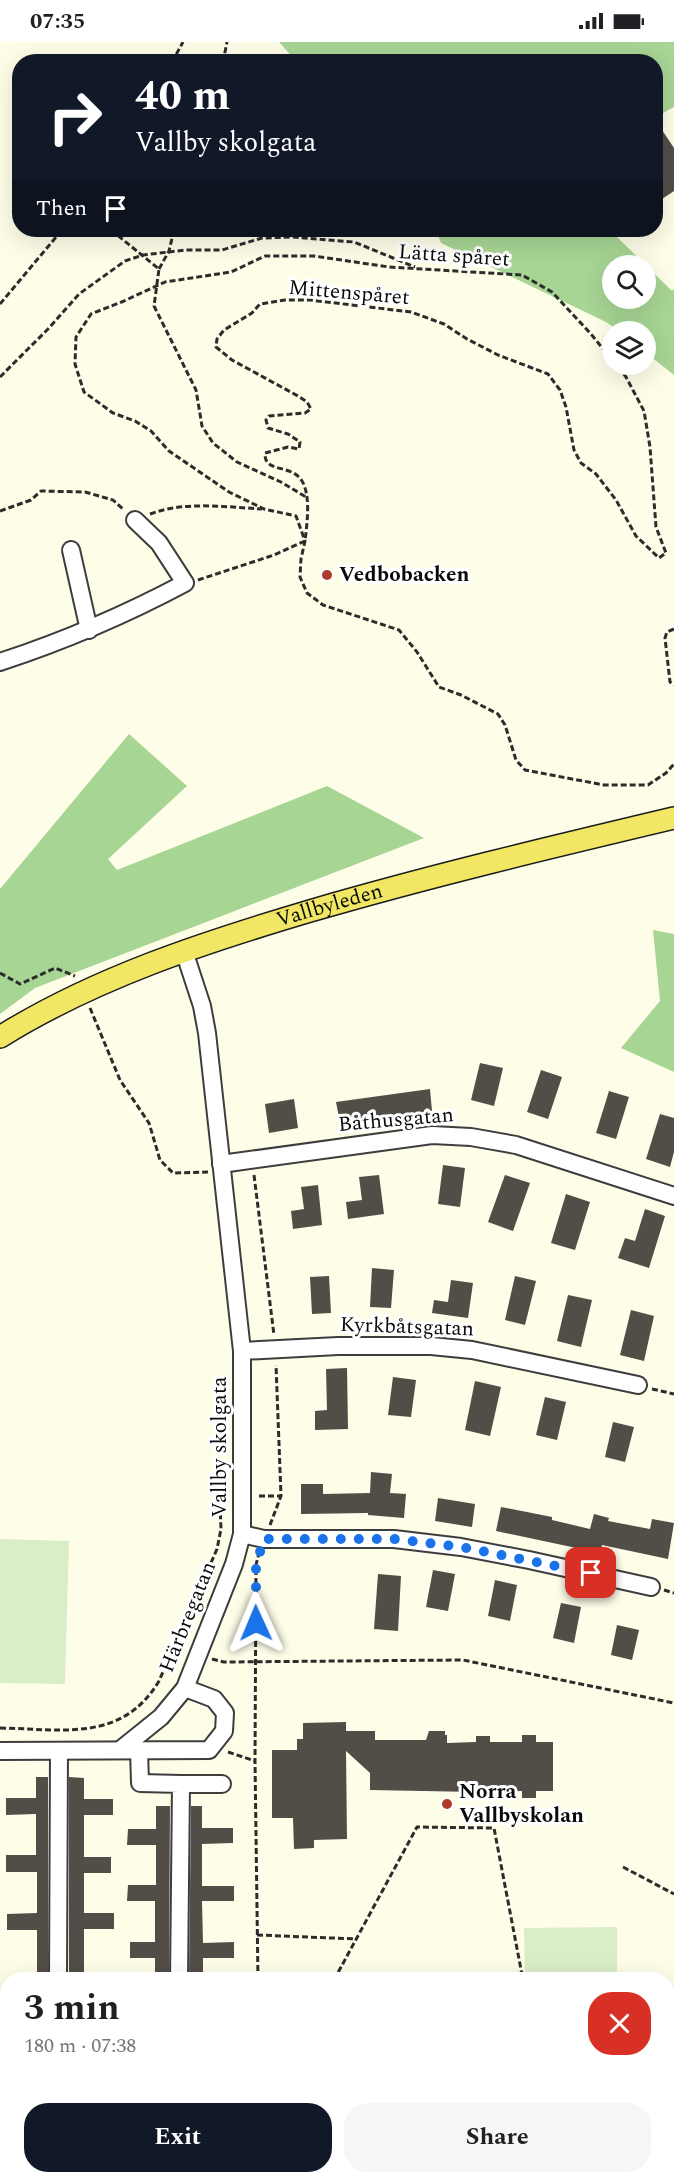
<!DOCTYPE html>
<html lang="en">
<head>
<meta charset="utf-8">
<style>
  :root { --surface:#fff; --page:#f6f6f6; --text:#202124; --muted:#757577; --accent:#111827 }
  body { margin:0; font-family:Spectral,serif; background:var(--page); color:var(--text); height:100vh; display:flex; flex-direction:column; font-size:22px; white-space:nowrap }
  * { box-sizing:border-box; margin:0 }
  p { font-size:20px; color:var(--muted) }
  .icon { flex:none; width:33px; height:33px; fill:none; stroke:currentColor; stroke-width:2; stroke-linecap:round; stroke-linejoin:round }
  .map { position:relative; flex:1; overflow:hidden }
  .drawer { position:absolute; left:0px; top:1930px; width:675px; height:212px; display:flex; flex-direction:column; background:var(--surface); border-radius:24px 24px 0 0; box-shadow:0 6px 24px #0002 }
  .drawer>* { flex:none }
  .banner { position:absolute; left:12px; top:12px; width:651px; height:183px; border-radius:24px; box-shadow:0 6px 24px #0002; background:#111827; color:#fff; overflow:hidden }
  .fabs { position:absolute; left:602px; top:213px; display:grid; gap:12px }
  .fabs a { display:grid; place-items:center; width:54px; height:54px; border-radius:50%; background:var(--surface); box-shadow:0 6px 24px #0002; font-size:30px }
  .pin { position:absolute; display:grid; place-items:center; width:51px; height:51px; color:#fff; margin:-26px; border-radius:12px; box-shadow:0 3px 9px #0006 }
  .me { position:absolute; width:66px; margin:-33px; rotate:359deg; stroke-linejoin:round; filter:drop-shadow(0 0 4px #0008) }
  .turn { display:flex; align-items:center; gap:21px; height:126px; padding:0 24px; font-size:27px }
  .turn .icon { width:78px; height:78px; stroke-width:2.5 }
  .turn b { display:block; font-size:42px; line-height:51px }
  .then { display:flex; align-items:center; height:57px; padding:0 24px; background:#0003; gap:12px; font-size:22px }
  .round { display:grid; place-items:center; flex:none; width:63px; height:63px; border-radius:24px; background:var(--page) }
  .summary { display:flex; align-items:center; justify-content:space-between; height:102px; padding:0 24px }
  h1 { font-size:36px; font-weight:700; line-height:45px }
  .button { display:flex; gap:12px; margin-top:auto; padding:12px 24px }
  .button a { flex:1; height:69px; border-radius:24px; background:var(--accent); color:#fff; font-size:24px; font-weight:700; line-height:69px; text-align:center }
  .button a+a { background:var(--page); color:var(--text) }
  .status { display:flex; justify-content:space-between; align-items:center; height:42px; padding:0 30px; background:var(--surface); direction:ltr }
  .status svg { height:16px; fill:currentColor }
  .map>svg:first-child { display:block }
</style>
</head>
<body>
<div class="status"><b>07:35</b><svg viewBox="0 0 49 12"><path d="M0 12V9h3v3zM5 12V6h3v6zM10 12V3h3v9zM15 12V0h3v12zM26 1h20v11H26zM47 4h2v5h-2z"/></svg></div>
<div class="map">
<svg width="674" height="2141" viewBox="0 0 674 2141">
  <rect width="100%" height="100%" fill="#fefde8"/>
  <!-- forest -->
  <g fill="#a7d594" fill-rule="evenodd">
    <polygon points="279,0 674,0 674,65 656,75 656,20 297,20"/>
    <path d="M 436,188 L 610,188 L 671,248 L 674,248 L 674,333 L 645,310 L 645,290 L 619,289 L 606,280 L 441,201 ZM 612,224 L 645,224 L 645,256 L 612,256 Z"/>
    <polygon points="129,692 187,744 108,817 117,828 327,744 424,796 35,946 0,972 0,847"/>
    <polygon points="653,888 674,892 674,1030 621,1006 660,959"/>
  </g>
  <!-- pitch -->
  <g fill="#d9edc6">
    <polygon points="0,1497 69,1499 65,1642 0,1641"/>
    <polygon points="617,1885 617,1933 525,1934 524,1886"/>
  </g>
  <!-- building -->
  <g fill="#524d47">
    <polygon points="656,79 674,106 674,149 656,161"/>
    <polygon points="480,1021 503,1026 494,1064 471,1058"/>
    <polygon points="541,1028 562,1035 548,1077 527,1070"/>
    <polygon points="430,1047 432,1069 340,1081 336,1060"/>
    <polygon points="609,1049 629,1055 616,1097 596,1091"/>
    <polygon points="294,1057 298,1086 269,1091 265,1062"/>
    <polygon points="660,1072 674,1076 674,1110 670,1125 646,1117"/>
    <polygon points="443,1123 465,1126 460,1165 438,1162"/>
    <polygon points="379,1133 384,1172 348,1177 346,1160 362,1158 359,1135"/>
    <polygon points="505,1133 530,1141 513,1189 488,1180"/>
    <polygon points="318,1143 322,1183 293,1187 291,1169 304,1167 301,1145"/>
    <polygon points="566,1152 590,1160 575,1208 551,1201"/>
    <polygon points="645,1167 665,1174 649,1226 618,1216 625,1196 635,1199"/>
    <polygon points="372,1226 394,1228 391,1266 370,1265"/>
    <polygon points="329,1234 331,1271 312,1272 310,1235"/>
    <polygon points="515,1234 536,1239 525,1283 505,1278"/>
    <polygon points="451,1238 473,1241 468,1276 432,1271 434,1258 448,1260"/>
    <polygon points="568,1253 592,1258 581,1305 557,1299"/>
    <polygon points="631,1268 654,1274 644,1319 620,1313"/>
    <polygon points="347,1326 348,1387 315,1388 315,1369 327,1368 326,1327"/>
    <polygon points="393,1335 416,1338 411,1375 388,1373"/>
    <polygon points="475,1339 501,1345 490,1394 465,1388"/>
    <polygon points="545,1355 566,1360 557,1398 536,1393"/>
    <polygon points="613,1380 634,1385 625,1420 605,1415"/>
    <polygon points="371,1430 392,1432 390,1451 406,1452 404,1476 368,1473 368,1471 301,1472 301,1442 323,1442 323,1452 370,1451"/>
    <polygon points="438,1456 475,1462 472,1485 435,1479"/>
    <polygon points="501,1465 552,1475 552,1478 590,1487 594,1472 609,1476 608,1479 650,1487 652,1477 674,1481 668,1517 602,1503 600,1511 496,1489"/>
    <polygon points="433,1528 455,1532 448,1569 426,1565"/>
    <polygon points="378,1532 401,1534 398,1589 374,1587"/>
    <polygon points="495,1538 517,1543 510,1579 488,1574"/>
    <polygon points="561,1561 581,1565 574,1601 553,1596"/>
    <polygon points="617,1583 639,1588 632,1618 611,1613"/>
    <polygon points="346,1680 346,1689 375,1689 375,1698 426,1698 429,1689 445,1689 445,1693 447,1693 447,1701 476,1700 476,1694 490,1694 490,1700 522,1700 522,1693 536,1693 536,1700 553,1700 553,1749 536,1749 536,1756 522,1756 522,1749 490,1750 490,1757 476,1757 476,1750 370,1748 370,1731 346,1709 347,1797 314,1798 314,1806 294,1807 293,1776 272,1776 272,1708 297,1708 297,1697 303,1697 303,1681"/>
    <polygon points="36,1735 48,1735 48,1938 37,1938 37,1888 7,1888 7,1872 37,1871 37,1830 6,1830 6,1813 36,1813 36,1772 6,1773 6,1756 36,1756"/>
    <polygon points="69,1735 84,1736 84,1757 113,1757 113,1773 84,1773 84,1815 111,1815 111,1831 84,1831 84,1871 114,1871 114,1887 84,1887 84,1938 69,1938"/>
    <polygon points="156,1764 170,1764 169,1938 155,1938 155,1916 130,1916 130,1900 155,1900 155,1859 127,1859 128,1843 156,1843 156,1803 127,1803 128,1787 156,1787"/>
    <polygon points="191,1764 202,1764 202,1786 233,1786 233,1801 202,1802 202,1844 234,1844 234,1859 202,1859 203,1901 234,1900 234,1916 203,1916 203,1938 189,1938"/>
  </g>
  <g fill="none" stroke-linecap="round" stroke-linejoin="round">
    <!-- minor casing -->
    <g stroke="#3d3d3d" stroke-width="20">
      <g id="minor">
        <polyline points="71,508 89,588"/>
        <path d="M 0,620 C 64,599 125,573 185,541 L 159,501 L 135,478"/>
        <polyline points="221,1122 432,1093 471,1095 516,1103 674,1154"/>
        <polyline points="242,1309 338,1304 431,1304 472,1308 638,1343"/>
        <polyline points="242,1492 264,1497 394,1497 461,1505 529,1518 651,1545"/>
        <polyline points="120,1708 161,1675 185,1646 234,1522 242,1492 242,1309 207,991 202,964 184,909"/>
        <polyline points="139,1708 140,1741 181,1742 179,1938"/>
        <polyline points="0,1709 209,1708 224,1689 225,1671 214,1657 185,1646"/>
        <polyline points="181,1742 222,1742"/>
        <polyline points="58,1938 59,1709"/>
        <polyline points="199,2141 199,2138"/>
      </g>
    </g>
    <!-- major casing -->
    <g stroke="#1b1b1b" stroke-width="24">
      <g id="major">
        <path id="s1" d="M 0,995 C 95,936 202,901 310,869 C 430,834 552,805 674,776"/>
      </g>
    </g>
    <!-- path -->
    <g stroke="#2c2c2c" stroke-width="3" stroke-dasharray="6 3" stroke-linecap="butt">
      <polyline points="172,20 183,0"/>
      <polyline points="223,20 227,0"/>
      <polyline points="111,188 159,227 154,264 196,348 202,384 213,401 237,420 281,440 306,455"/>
      <polyline points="159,227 169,209 174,188"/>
      <polyline points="0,262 62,188"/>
      <polyline points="612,318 591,292 552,250 522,233 389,225 314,214 265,214 231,230 165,240 124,259 91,272 76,295 75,322 84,350 113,371 135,379 151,389 169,409 229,450 264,467 296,474 305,499 301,517 300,535 307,551 323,563 399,588 417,610 439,645 461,653 498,672 505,683 516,718 525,728 604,743 648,743 666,731 674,722"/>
      <polyline points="0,335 48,287 79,252 125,219 143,213 186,208 222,208 262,196 293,195 354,200 415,225"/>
      <polyline points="0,469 31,458 41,449 85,450 113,458 124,468"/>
      <path d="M 150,472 C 185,459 225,465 262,467"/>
      <path d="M 198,538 L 274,513 L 305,499 C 307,482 311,454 302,439 C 291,421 264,432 265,411 L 288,405 L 299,407 L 300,400 L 288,392 L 268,386 L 266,378 L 269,374 L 305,371 L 311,367 L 307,360 L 298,354 L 232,318 L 216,305 L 217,297 L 224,288 L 252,271 L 260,262 L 285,258 L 310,258 L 411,270 L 444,282 L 467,297 L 498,313 L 548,332 L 560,348 L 566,365 L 574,408 L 581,421 L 596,432 L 616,458 L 636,494 L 659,516 L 666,511 L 656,485 L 650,405 L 644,369 L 626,335 L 616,322"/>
      <polyline points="674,587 667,590 665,596 670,640 674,643"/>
      <polyline points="0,931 20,942 55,926 75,934"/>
      <polyline points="90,966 120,1038 149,1081 160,1118 173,1131 208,1130"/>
      <polyline points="254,1133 274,1293"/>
      <polyline points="652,1347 674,1352"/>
      <polyline points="259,1454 281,1454"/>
      <polyline points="270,1483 281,1454 276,1323"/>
      <polyline points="664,1548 674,1551"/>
      <polyline points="175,1604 184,1607"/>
      <polyline points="212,1617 224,1620 463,1618 674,1661"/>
      <path d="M 0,1686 C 62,1687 122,1701 159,1639 L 217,1507 L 221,1487 L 220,1462 L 225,1455"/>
      <polyline points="228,1710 255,1719"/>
      <polyline points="623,1825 674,1852"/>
      <polyline points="257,1893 357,1897"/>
      <polyline points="258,1938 255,1719 256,1523 259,1511"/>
      <polyline points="334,1938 417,1785 494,1786 523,1938"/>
      <polyline points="668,1982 674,1980"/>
      <polyline points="0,2100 8,2100"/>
      <polyline points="668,2110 674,2114"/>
      <polyline points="258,2134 258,2141"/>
    </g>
    <!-- minor -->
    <use href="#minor" stroke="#fff" stroke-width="16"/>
    <!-- major -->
    <use href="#major" stroke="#f1e764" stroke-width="21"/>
  </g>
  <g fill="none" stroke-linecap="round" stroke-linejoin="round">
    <!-- route -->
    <polyline stroke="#1a73e8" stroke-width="10" stroke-dasharray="0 18" points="256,1581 256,1523 264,1497 394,1497 461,1505 591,1531"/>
  </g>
  <!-- markers -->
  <g fill="#b13b2a" stroke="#fff" stroke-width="2">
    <circle cx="327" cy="533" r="6"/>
    <circle cx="447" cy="1762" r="6"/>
  </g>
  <g text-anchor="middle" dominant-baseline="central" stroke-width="6" stroke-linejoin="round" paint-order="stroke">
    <!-- street labels -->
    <g font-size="21" fill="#0a0a0a" stroke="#fff">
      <text transform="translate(454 214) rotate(4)">Lätta spåret</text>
      <text transform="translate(349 251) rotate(5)">Mittenspåret</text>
      <text stroke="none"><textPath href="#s1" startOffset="356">Vallbyleden</textPath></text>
      <text transform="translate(396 1078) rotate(-5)">Båthusgatan</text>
      <text transform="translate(407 1285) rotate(2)">Kyrkbåtsgatan</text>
      <text transform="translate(220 1405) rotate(-90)">Vallby skolgata</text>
      <text transform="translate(188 1575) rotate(-68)">Härbregatan</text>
    </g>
    <!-- poi labels -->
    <g font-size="21" font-weight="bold" fill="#0a0a0a" stroke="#fff" text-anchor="start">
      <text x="339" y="533">Vedbobacken</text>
      <text x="459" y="1750">Norra<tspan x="459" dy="24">Vallbyskolan</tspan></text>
    </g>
  </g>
</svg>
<div class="fabs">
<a><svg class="icon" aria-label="search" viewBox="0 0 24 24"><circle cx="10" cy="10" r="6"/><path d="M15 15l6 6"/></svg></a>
<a><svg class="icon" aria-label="layers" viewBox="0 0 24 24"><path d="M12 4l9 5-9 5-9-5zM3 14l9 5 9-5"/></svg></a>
</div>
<div class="pin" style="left:591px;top:1531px;background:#d93025"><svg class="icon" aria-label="arrive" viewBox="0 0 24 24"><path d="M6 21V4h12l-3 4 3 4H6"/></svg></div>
<svg class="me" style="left:256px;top:1581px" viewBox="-20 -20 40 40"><path d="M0-17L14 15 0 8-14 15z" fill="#1a73e8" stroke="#fff" stroke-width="4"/></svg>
<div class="banner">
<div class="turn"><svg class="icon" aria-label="right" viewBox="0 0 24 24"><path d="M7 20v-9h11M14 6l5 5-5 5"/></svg><div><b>40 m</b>Vallby skolgata</div></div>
<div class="then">Then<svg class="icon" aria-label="arrive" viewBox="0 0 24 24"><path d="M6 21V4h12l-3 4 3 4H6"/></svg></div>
</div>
<section class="drawer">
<div class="summary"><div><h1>3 min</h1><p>180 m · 07:38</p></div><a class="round" style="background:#d93025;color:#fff"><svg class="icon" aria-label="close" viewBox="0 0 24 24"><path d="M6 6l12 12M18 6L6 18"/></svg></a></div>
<div class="button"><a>Exit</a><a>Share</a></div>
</section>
</div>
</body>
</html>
